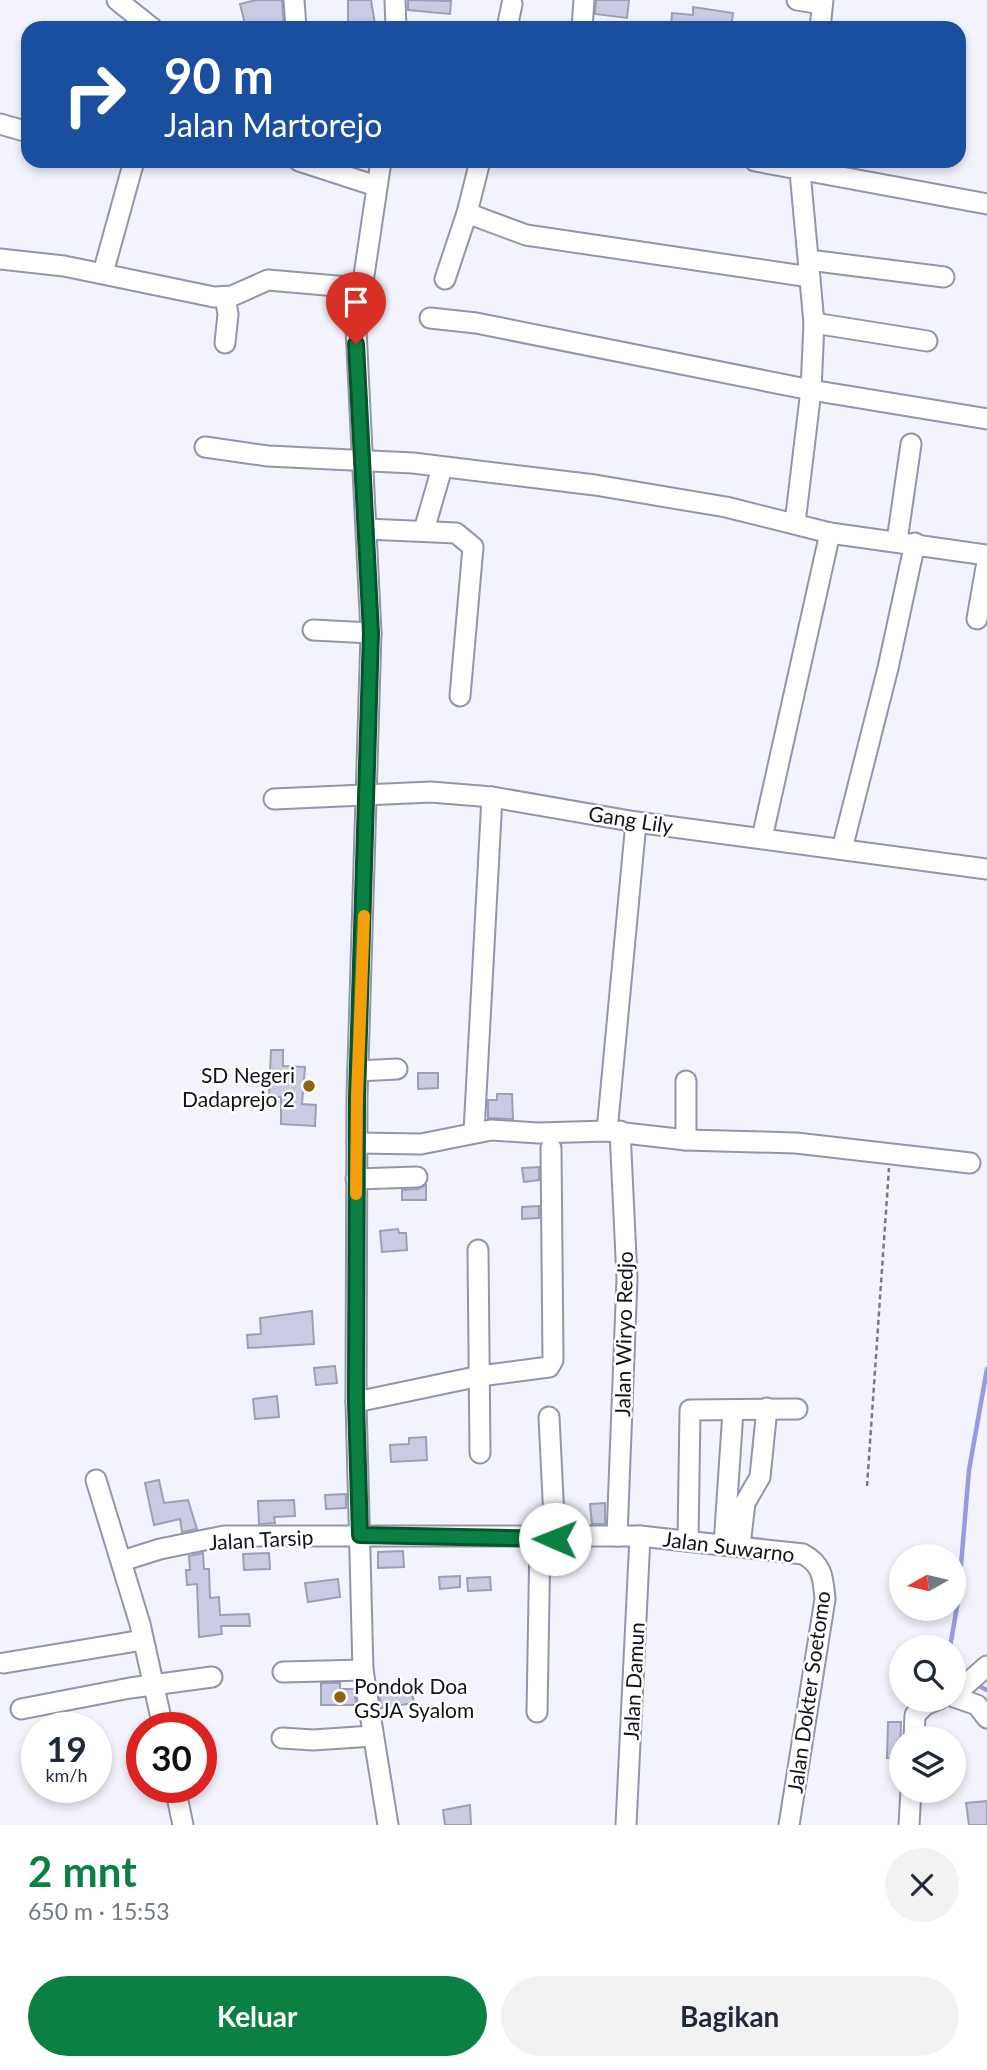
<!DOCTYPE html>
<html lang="id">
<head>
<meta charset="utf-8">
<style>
  :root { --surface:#fff; --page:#f2f2f3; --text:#1f2937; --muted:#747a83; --accent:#0b8043 }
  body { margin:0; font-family:Lato,sans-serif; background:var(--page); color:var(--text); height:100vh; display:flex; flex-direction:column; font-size:26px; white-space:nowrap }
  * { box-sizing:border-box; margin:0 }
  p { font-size:23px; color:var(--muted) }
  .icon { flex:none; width:38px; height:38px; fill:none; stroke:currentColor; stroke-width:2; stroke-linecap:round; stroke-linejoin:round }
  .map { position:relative; height:1825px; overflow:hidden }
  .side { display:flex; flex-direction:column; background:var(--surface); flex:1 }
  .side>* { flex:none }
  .hud { position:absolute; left:21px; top:21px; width:945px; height:147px; border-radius:21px; box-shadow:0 4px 10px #0003; background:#1a4fa0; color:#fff; overflow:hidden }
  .needle { width:46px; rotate:262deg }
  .tools { position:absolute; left:889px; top:1544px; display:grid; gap:14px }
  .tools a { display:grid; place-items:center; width:77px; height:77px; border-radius:50%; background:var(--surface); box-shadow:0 4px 10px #0003; font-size:35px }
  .speed { position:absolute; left:21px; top:1712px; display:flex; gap:14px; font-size:35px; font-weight:700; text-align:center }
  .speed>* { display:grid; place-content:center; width:91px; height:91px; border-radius:50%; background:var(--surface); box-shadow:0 4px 10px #0003; line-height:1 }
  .speed small { font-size:18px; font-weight:400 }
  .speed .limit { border:10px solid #d22; background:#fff; color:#111 }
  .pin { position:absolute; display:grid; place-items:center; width:60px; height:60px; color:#fff; margin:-72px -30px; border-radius:50% 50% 50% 0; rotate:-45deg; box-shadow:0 0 7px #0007 }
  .pin .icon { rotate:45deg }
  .me { position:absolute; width:77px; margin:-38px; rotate:271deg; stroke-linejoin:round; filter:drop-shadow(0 0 5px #0008) }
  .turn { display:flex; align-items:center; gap:24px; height:147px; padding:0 28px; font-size:32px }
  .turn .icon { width:91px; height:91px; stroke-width:2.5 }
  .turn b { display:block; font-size:49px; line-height:60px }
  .round { display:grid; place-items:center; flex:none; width:74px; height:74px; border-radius:37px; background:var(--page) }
  .headline { display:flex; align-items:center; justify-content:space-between; height:119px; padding:0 28px }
  h1 { font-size:42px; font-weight:700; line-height:52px; color:var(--accent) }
  .button { display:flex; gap:14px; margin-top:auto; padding:14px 28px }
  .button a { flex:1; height:80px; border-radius:42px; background:var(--accent); color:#fff; font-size:28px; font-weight:700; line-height:80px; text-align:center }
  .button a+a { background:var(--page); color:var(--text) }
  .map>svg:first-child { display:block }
</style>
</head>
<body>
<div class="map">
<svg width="987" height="1825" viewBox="0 0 987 1825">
  <rect width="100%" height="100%" fill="#f2f3fd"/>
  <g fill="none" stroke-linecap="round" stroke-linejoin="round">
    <!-- stream -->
    <g stroke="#979ae0" stroke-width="4.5">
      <polyline points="950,1647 958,1601 969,1470 987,1369"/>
      <polyline points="954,1665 956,1672 965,1678"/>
      <polyline points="975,1684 987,1690"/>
    </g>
  </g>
  <!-- building -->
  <g fill="#c9cbe3" stroke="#9c9fb5" stroke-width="2">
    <polygon points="256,0 282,0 284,28 246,28 240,4"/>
    <polygon points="348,0 371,0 375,24 348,24"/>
    <polygon points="408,0 451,1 450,14 408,10"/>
    <polygon points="596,0 629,0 627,18 595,14"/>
    <polygon points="693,7 733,13 731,28 671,28 672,13 693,15"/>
    <polygon points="271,1050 283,1050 283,1066 305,1067 302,1104 316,1105 315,1126 281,1124 281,1097 269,1097"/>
    <polygon points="418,1073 438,1073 438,1088 418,1089"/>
    <polygon points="497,1094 512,1094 513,1119 488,1118 488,1100 497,1100"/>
    <polygon points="539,1167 539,1180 524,1182 522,1168"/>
    <polygon points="426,1185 426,1200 402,1200 402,1190 418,1189"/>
    <polygon points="539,1206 539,1218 522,1219 522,1207"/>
    <polygon points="398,1229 399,1233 406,1233 407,1250 382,1252 380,1231"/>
    <polygon points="312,1311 314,1344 248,1348 247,1335 261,1334 260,1318"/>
    <polygon points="335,1366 337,1383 316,1385 314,1368"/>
    <polygon points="277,1396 279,1417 255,1419 253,1399"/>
    <polygon points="426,1437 427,1460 391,1462 390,1445 409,1444 409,1438"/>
    <polygon points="159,1480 164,1503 188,1500 197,1529 182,1532 180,1519 154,1525 145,1483"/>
    <polygon points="346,1494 346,1508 326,1509 325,1495"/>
    <polygon points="294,1500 295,1516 274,1517 275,1523 259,1524 258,1501"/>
    <polygon points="605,1503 605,1524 592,1524 590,1504"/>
    <polygon points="403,1551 404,1567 378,1568 378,1552"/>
    <polygon points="203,1553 204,1569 209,1569 210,1598 219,1597 220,1615 249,1614 250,1626 221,1626 222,1634 199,1637 197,1584 187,1585 186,1570 190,1570 189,1556"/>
    <polygon points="269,1553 270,1569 244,1570 243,1554"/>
    <polygon points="460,1576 460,1587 440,1589 439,1577"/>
    <polygon points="490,1577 491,1590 468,1591 467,1578"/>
    <polygon points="338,1579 340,1597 308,1602 305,1583"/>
    <polygon points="321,1683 340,1683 340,1689 354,1689 356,1705 321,1705"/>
    <polygon points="412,1690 414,1703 382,1708 379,1695"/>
    <polygon points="888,1722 901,1722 900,1759 887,1758"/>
    <polygon points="987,1801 987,1825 969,1825 966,1803"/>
    <polygon points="470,1805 471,1825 445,1825 443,1810"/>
  </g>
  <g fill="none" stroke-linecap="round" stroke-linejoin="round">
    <!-- minor casing -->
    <g stroke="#9295ab" stroke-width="23">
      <g id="minor">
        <polyline points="117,0 152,28"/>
        <polyline points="294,0 296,28"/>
        <polyline points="395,0 396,28"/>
        <polyline points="797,0 822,4"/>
        <polyline points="507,28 512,4"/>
        <polyline points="582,28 584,0"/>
        <polyline points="820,28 823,0"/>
        <polyline points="0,124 28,132"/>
        <polyline points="299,161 376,186"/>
        <polyline points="381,161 356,329 371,633 357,1097 356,1402 363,1670 388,1825"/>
        <polyline points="755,161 987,204"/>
        <polyline points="467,213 526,235 810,277"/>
        <polyline points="0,259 64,266 214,297 232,296 268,280 360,288"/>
        <polyline points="809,260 944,277"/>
        <polyline points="103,273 134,161"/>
        <polyline points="445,279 467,213 480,161"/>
        <polyline points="430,318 476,323 811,390 987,419"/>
        <polyline points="814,323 927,341"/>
        <polyline points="225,343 228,314 225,297"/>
        <polyline points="205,447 268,456 413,463 595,485 726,507 830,533 987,555"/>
        <polyline points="795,523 811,390 814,323 799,161"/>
        <polyline points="367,529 456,533 473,547 460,696"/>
        <polyline points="424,530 442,468"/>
        <polyline points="897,541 911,444"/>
        <polyline points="977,619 987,562"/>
        <polyline points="313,630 371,633"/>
        <polyline points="274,799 431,792 492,797 636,822 987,869"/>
        <polyline points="762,838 830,533"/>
        <polyline points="842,849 888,668 915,543"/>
        <polyline points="358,1071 397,1069"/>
        <polyline points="607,1131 636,822"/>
        <polyline points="474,1132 492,797"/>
        <polyline points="686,1140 686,1081"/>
        <polyline points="357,1143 421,1144 491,1130 538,1133 607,1131 686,1140 796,1143 970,1163"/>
        <polyline points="356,1179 417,1177"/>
        <polyline points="478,1250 480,1453"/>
        <polyline points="356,1402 480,1376 549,1367 553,1360 551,1148"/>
        <polyline points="549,1417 555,1539"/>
        <polyline points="96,1480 140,1624 163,1727"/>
        <polyline points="617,1536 627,1278 620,1131"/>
        <polyline points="688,1541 690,1410 797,1409"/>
        <polyline points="724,1545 733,1411"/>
        <polyline points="740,1545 745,1503 760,1477 767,1408"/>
        <path d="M 122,1561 L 160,1549 L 224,1536 L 640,1536 L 803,1554 C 823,1565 823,1578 825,1599 L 789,1825"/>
        <polyline points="4,1663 143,1640"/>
        <polyline points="283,1672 363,1670"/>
        <polyline points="954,1697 977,1705 987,1718"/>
        <polyline points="961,1697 962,1688 987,1666"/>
        <polyline points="21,1709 130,1688 212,1677"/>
        <polyline points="537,1712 540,1539"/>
        <polyline points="282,1738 313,1740 373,1736"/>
        <polyline points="914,1738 915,1715 925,1705 939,1699"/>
        <polyline points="175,1787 183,1825"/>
        <polyline points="626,1825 640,1536"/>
        <polyline points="909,1825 911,1790"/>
      </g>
    </g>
    <!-- path -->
    <polyline stroke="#787982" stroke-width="2.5" stroke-dasharray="5 3.5" stroke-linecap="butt" points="867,1486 889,1168"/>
    <!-- minor -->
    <use href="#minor" stroke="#fff" stroke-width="19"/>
  </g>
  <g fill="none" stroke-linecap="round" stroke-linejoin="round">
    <!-- route casing -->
    <g stroke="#07532c" stroke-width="18">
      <polyline id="route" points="356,344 371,633 357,1097 356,1402 360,1535 555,1539"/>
    </g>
    <!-- route -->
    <use href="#route" stroke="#0b8043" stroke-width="12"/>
    <!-- slow -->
    <polyline stroke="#f59e0b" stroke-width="12" points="356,1194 357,1097 364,916"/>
  </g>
  <!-- markers -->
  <g fill="#946114" stroke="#fff" stroke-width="2.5">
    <circle cx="309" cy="1086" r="7"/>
    <circle cx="340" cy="1697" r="7"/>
  </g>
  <g text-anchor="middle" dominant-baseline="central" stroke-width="5" stroke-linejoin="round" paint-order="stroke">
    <!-- street labels -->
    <g font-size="21" fill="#12131b" stroke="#fff">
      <text transform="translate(631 819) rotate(9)">Gang Lily</text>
      <text transform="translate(623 1334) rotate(-89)">Jalan Wiryo Redjo</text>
      <text transform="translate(261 1539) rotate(-3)">Jalan Tarsip</text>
      <text transform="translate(729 1546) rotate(7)">Jalan Suwarno</text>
      <text transform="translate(633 1681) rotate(-87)">Jalan Damun</text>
      <text transform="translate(808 1692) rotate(-82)">Jalan Dokter Soetomo</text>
    </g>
    <!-- poi labels -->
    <g font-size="21" fill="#12131b" stroke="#fff" text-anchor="end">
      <text x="295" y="1074">SD Negeri<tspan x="295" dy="24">Dadaprejo 2</tspan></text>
      <text x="354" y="1685" text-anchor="start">Pondok Doa<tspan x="354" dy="24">GSJA Syalom</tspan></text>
    </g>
  </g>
</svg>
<div class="tools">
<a><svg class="needle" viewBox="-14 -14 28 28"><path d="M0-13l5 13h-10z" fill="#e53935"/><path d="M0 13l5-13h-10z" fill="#747a83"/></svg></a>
<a><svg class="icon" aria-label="search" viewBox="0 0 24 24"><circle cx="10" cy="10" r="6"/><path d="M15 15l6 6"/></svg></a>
<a><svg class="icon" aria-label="layers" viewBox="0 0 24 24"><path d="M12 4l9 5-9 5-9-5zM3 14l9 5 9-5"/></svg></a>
</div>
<div class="speed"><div>19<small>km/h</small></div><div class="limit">30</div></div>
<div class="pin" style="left:356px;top:344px;background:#d93025"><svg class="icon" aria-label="arrive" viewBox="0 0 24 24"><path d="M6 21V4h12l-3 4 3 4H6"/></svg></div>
<svg class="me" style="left:555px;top:1539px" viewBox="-20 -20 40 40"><circle r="19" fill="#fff"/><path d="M0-13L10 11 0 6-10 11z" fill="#0b8043"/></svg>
<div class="hud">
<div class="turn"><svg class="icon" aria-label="right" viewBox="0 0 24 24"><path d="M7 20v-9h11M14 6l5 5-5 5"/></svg><div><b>90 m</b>Jalan Martorejo</div></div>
</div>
</div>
<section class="side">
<div class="headline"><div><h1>2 mnt</h1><p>650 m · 15:53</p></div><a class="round"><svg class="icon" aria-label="close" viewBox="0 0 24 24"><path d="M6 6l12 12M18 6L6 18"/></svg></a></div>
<div class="button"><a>Keluar</a><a>Bagikan</a></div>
</section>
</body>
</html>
